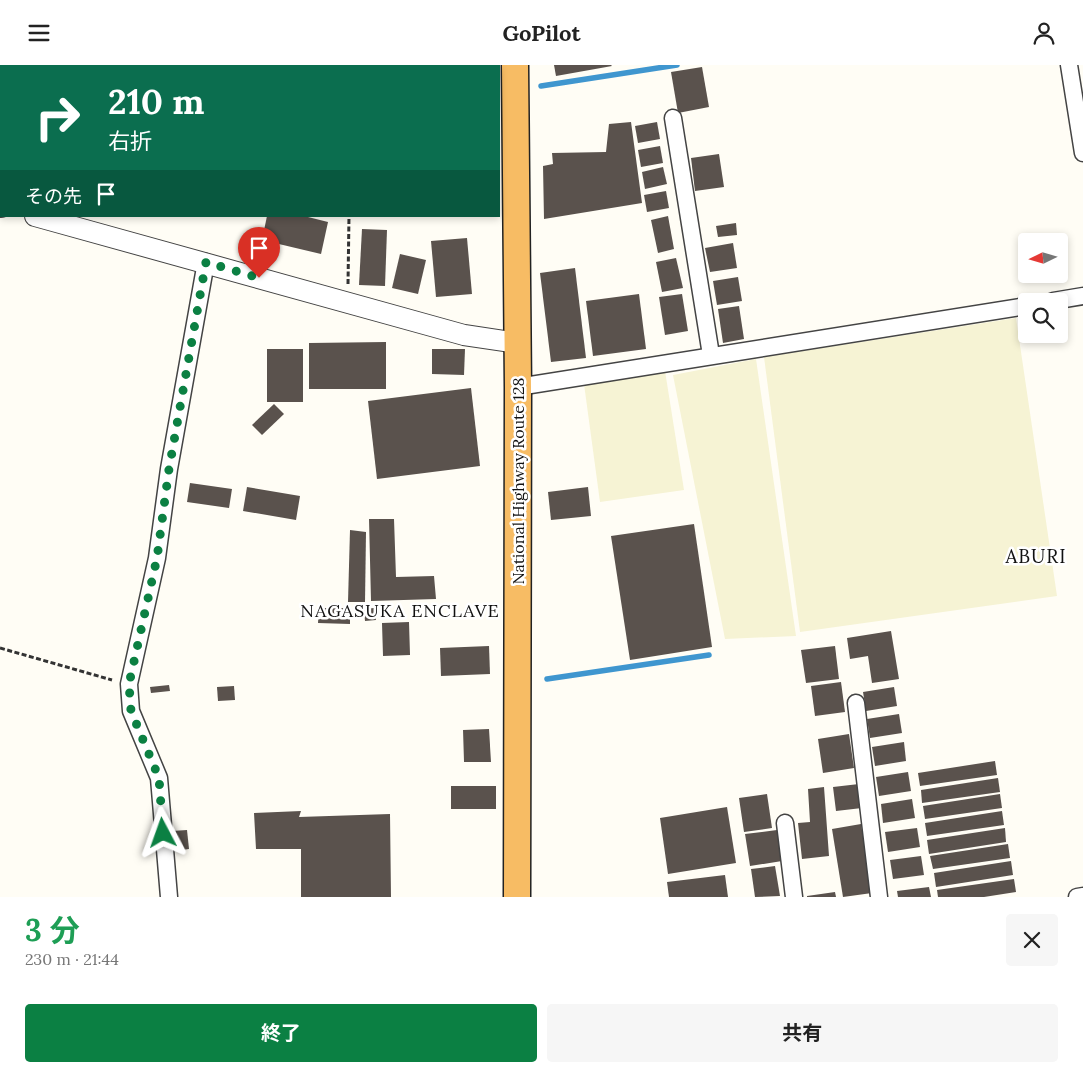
<!DOCTYPE html>
<html lang="ja">
<head>
<meta charset="utf-8">
<style>
  :root { --surface:#fff; --page:#f6f6f6; --text:#222; --muted:#767676; --accent:#0b8043 }
  body { margin:0; font-family:Lora,"Noto Sans JP",serif; background:var(--page); color:var(--text); height:100vh; display:flex; flex-direction:column; font-size:19px; white-space:nowrap }
  * { box-sizing:border-box; margin:0 }
  p { font-size:16px; color:var(--muted) }
  .icon { flex:none; width:28px; height:28px; fill:none; stroke:currentColor; stroke-width:2; stroke-linecap:round; stroke-linejoin:round }
  .map { position:relative; height:832px; overflow:hidden }
  .sheet { display:flex; flex-direction:column; background:var(--surface); flex:1 }
  .sheet>* { flex:none }
  .guide { position:absolute; left:0px; top:0px; width:500px; height:152px; box-shadow:0 2px 8px #0003; background:#0b6e4f; color:#fff; overflow:hidden }
  .needle { width:32px; rotate:265deg }
  .tools { position:absolute; left:1018px; top:168px; display:grid; gap:10px }
  .tools a { display:grid; place-items:center; width:50px; height:50px; border-radius:5px; background:var(--surface); box-shadow:0 2px 8px #0003; font-size:25px }
  .pin { position:absolute; display:grid; place-items:center; width:42px; height:42px; color:#fff; margin:-51px -21px; border-radius:50% 50% 50% 0; rotate:-45deg; box-shadow:0 0 5px #0007 }
  .pin .icon { rotate:45deg }
  .me { position:absolute; width:55px; margin:-28px; rotate:356deg; stroke-linejoin:round; filter:drop-shadow(0 0 4px #0008) }
  .turn { display:flex; align-items:center; gap:18px; height:105px; padding:0 25px; font-size:22px }
  .turn .icon { width:65px; height:65px; stroke-width:2.5 }
  .turn b { display:block; font-size:35px; line-height:42px }
  .then { display:flex; align-items:center; height:48px; padding:0 25px; background:#0003; gap:10px; font-size:19px }
  .round { display:grid; place-items:center; flex:none; width:52px; height:52px; border-radius:5px; background:var(--page) }
  .headline { display:flex; align-items:center; justify-content:space-between; height:85px; padding:0 25px }
  h1 { font-size:30px; font-weight:700; line-height:38px; color:#1e9e55 }
  .button { display:flex; gap:10px; margin-top:auto; padding:10px 25px }
  .button a { flex:1; height:58px; border-radius:5px; background:var(--accent); color:#fff; font-size:20px; font-weight:700; line-height:58px; text-align:center }
  .button a+a { background:var(--page); color:var(--text) }
  header { display:flex; justify-content:space-between; align-items:center; height:65px; padding:0 25px; background:var(--surface); font-size:22px; font-weight:700 }
  .map>svg:first-child { display:block }
</style>
</head>
<body>
<header><svg class="icon" aria-label="menu" viewBox="0 0 24 24"><path d="M4 6h16M4 12h16M4 18h16"/></svg>GoPilot<svg class="icon" aria-label="person" viewBox="0 0 24 24"><circle cx="12" cy="8" r="4"/><path d="M4 21q1-7 8-7t8 7"/></svg></header>
<div class="map">
<svg width="1083" height="832" viewBox="0 0 1083 832">
  <rect width="100%" height="100%" fill="#fffdf5"/>
  <!-- farmland -->
  <g fill="#f6f3d4">
    <polygon points="1016,253 1057,531 800,567 764,292"/>
    <polygon points="756,294 796,571 725,574 673,310"/>
    <polygon points="665,306 684,425 600,437 584,319"/>
  </g>
  <g fill="none" stroke-linecap="round" stroke-linejoin="round">
    <!-- stream -->
    <g stroke="#3f96cf" stroke-width="5.5">
      <polyline points="541,21 677,0"/>
      <polyline points="547,614 709,590"/>
    </g>
  </g>
  <!-- building -->
  <g fill="#5a524d">
    <polygon points="554,0 611,0 612,1 556,11"/>
    <polygon points="702,2 709,42 678,48 671,7"/>
    <polygon points="631,57 642,138 544,154 543,101 553,99 552,88 606,87 609,59"/>
    <polygon points="657,57 660,74 638,78 635,61"/>
    <polygon points="660,81 663,98 641,102 638,85"/>
    <polygon points="719,89 724,122 695,126 691,93"/>
    <polygon points="663,102 667,119 645,124 642,107"/>
    <polygon points="666,126 669,143 647,147 644,130"/>
    <polygon points="267,151 304,151 328,157 321,189 262,175"/>
    <polygon points="668,151 674,184 658,188 651,155"/>
    <polygon points="736,158 737,170 718,172 716,161"/>
    <polygon points="362,164 387,165 385,221 359,220"/>
    <polygon points="467,173 472,229 436,232 431,176"/>
    <polygon points="733,178 737,203 710,207 705,183"/>
    <polygon points="400,189 426,195 418,229 392,223"/>
    <polygon points="676,193 683,223 662,227 656,197"/>
    <polygon points="575,203 586,293 551,297 540,208"/>
    <polygon points="738,212 742,236 717,240 713,216"/>
    <polygon points="639,229 646,284 593,291 586,236"/>
    <polygon points="682,229 688,266 665,270 659,232"/>
    <polygon points="739,241 744,274 723,278 718,244"/>
    <polygon points="386,277 386,324 309,324 309,278"/>
    <rect x="267" y="284" width="36" height="53"/>
    <polygon points="432,284 465,284 464,310 432,309"/>
    <polygon points="471,323 480,401 377,414 368,336"/>
    <polygon points="274,339 284,349 262,370 252,360"/>
    <polygon points="190,418 232,424 229,443 187,437"/>
    <polygon points="247,422 300,431 296,455 243,446"/>
    <polygon points="588,422 591,451 551,455 548,427"/>
    <polygon points="369,454 394,454 396,512 434,511 436,534 371,536"/>
    <polygon points="694,459 712,582 630,595 611,471"/>
    <polygon points="350,465 366,467 365,537 348,537"/>
    <polygon points="319,543 350,543 350,559 318,558"/>
    <polygon points="374,543 376,555 365,556 364,544"/>
    <polygon points="409,557 410,590 383,591 382,558"/>
    <polygon points="891,566 899,614 872,618 868,591 850,594 847,573"/>
    <polygon points="489,581 490,609 441,611 440,583"/>
    <polygon points="835,581 839,614 806,618 801,585"/>
    <polygon points="841,617 845,647 815,651 811,621"/>
    <polygon points="169,620 170,626 151,628 150,622"/>
    <polygon points="234,621 235,635 218,636 217,622"/>
    <polygon points="894,622 897,641 866,646 863,627"/>
    <polygon points="899,649 902,668 870,673 867,654"/>
    <polygon points="489,664 491,697 464,697 463,665"/>
    <polygon points="849,669 854,703 823,708 818,674"/>
    <polygon points="904,677 906,696 875,701 872,682"/>
    <polygon points="995,696 997,710 920,721 918,708"/>
    <polygon points="908,707 911,726 879,731 876,712"/>
    <polygon points="998,713 1000,727 922,738 921,725"/>
    <polygon points="859,719 862,743 836,746 833,722"/>
    <rect x="451" y="721" width="45" height="23"/>
    <polygon points="824,722 829,791 802,794 798,758 810,757 808,724"/>
    <polygon points="767,729 772,763 744,767 739,733"/>
    <polygon points="1000,729 1002,743 925,754 923,741"/>
    <polygon points="912,734 915,753 883,758 881,739"/>
    <polygon points="727,742 736,798 668,809 660,753"/>
    <polygon points="301,746 299,752 390,749 391,832 301,832 301,784 256,784 254,748"/>
    <polygon points="1002,746 1004,760 927,771 925,758"/>
    <polygon points="861,759 872,828 843,832 832,764"/>
    <polygon points="917,763 920,782 888,787 885,767"/>
    <polygon points="1005,763 1006,777 929,789 927,775"/>
    <polygon points="187,765 189,784 175,786 172,766"/>
    <polygon points="777,765 782,796 750,801 745,769"/>
    <polygon points="1008,779 1010,793 933,804 930,791"/>
    <polygon points="921,791 924,810 893,814 890,795"/>
    <polygon points="1011,796 1013,810 936,822 934,808"/>
    <polygon points="775,801 780,831 755,832 751,804"/>
    <polygon points="725,810 728,832 669,832 667,817"/>
    <polygon points="1014,814 1016,827 984,832 938,832 937,825"/>
    <polygon points="929,822 931,832 898,832 897,826"/>
    <polygon points="835,827 836,832 807,832 807,831"/>
  </g>
  <g fill="none" stroke-linecap="round" stroke-linejoin="round">
    <!-- minor casing -->
    <g stroke="#444" stroke-width="19">
      <g id="minor">
        <polyline points="1069,0 1083,88"/>
        <polyline points="673,53 711,290"/>
        <polyline points="1053,236 1083,231"/>
        <polyline points="518,322 1026,241"/>
        <polyline points="856,638 879,832"/>
        <polyline points="785,758 794,832"/>
        <polyline points="169,832 159,713 131,646 129,619 157,493 169,404 206,197"/>
        <polyline points="1077,832 1083,831"/>
      </g>
    </g>
    <!-- tertiary casing -->
    <g stroke="#444" stroke-width="22">
      <g id="tertiary">
        <polyline points="0,142 1,142"/>
        <polyline points="35,151 464,270 517,278"/>
      </g>
    </g>
    <!-- trunk casing -->
    <g stroke="#222" stroke-width="29">
      <polyline id="trunk" points="515,0 518,322 517,832"/>
    </g>
    <!-- path -->
    <g stroke="#333" stroke-width="3" stroke-dasharray="5 2.5" stroke-linecap="butt">
      <polyline points="346,0 347,1"/>
      <polyline points="348,219 349,151"/>
      <polyline points="0,583 112,615"/>
    </g>
    <!-- minor -->
    <use href="#minor" stroke="#fff" stroke-width="16"/>
    <!-- tertiary -->
    <use href="#tertiary" stroke="#fff" stroke-width="20"/>
    <!-- trunk -->
    <use href="#trunk" stroke="#f7bc64" stroke-width="26"/>
  </g>
  <g fill="none" stroke-linecap="round" stroke-linejoin="round">
    <!-- route -->
    <polyline stroke="#0b8043" stroke-width="9" stroke-dasharray="0 16.2" points="163,768 159,713 131,646 129,619 157,493 169,404 206,197 259,213"/>
  </g>
  <g text-anchor="middle" dominant-baseline="central" stroke-width="5" stroke-linejoin="round" paint-order="stroke">
    <!-- street labels -->
    <g font-size="16" fill="#111" stroke="#fff">
      <text transform="translate(518 416) rotate(-90)">National Highway Route 128</text>
    </g>
    <!-- neighbourhood labels -->
    <g font-size="18" letter-spacing="1" fill="#111" stroke="#fff">
      <text x="400" y="545">NAGASUKA ENCLAVE</text>
    </g>
    <!-- quarter labels -->
    <g font-size="19" letter-spacing="1" fill="#111" stroke="#fff">
      <text x="1036" y="491">ABURI</text>
    </g>
  </g>
</svg>
<div class="tools">
<a><svg class="needle" viewBox="-14 -14 28 28"><path d="M0-13l5 13h-10z" fill="#e53935"/><path d="M0 13l5-13h-10z" fill="#767676"/></svg></a>
<a><svg class="icon" aria-label="search" viewBox="0 0 24 24"><circle cx="10" cy="10" r="6"/><path d="M15 15l6 6"/></svg></a>
</div>
<div class="pin" style="left:259px;top:213px;background:#d93025"><svg class="icon" aria-label="arrive" viewBox="0 0 24 24"><path d="M6 21V4h12l-3 4 3 4H6"/></svg></div>
<svg class="me" style="left:163px;top:768px" viewBox="-20 -20 40 40"><path d="M0-17L14 15 0 8-14 15z" fill="#0b8043" stroke="#fff" stroke-width="4"/></svg>
<div class="guide">
<div class="turn"><svg class="icon" aria-label="right" viewBox="0 0 24 24"><path d="M7 20v-9h11M14 6l5 5-5 5"/></svg><div><b>210 m</b>右折</div></div>
<div class="then">その先<svg class="icon" aria-label="arrive" viewBox="0 0 24 24"><path d="M6 21V4h12l-3 4 3 4H6"/></svg></div>
</div>
</div>
<section class="sheet">
<div class="headline"><div><h1>3 分</h1><p>230 m · 21:44</p></div><a class="round"><svg class="icon" aria-label="close" viewBox="0 0 24 24"><path d="M6 6l12 12M18 6L6 18"/></svg></a></div>
<div class="button"><a>終了</a><a>共有</a></div>
</section>
</body>
</html>
